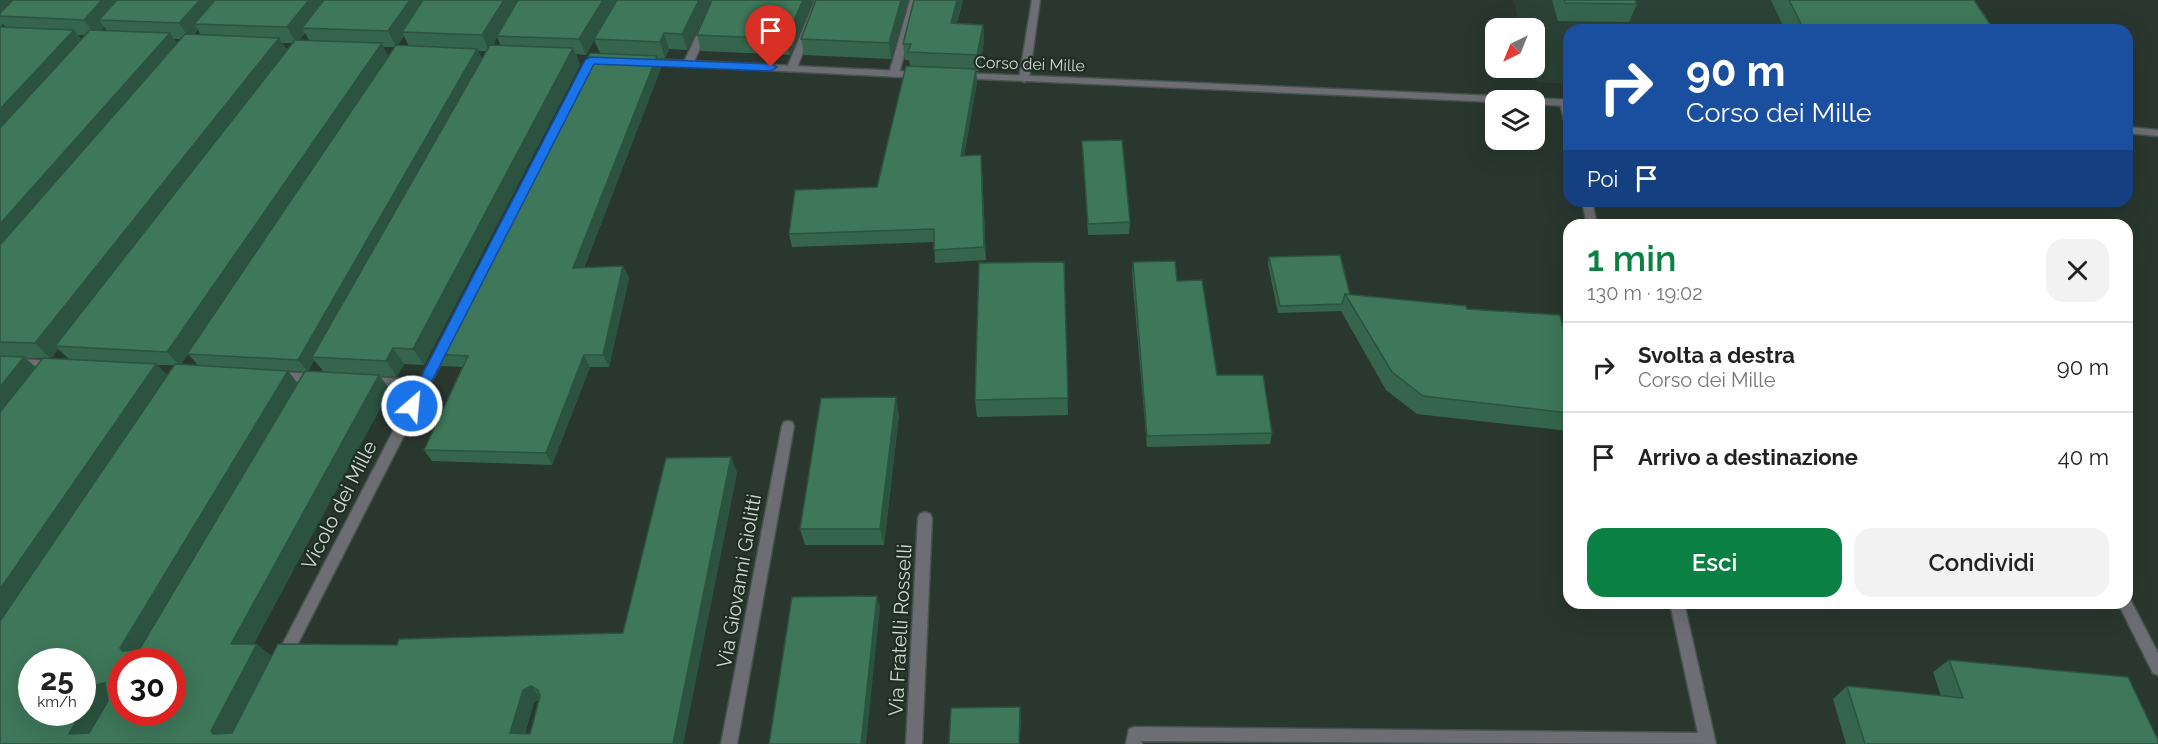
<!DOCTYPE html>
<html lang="it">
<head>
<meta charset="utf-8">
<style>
  :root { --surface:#fff; --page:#f2f2f2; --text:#222; --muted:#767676; --line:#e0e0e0; --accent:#0b8043 }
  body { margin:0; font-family:Raleway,sans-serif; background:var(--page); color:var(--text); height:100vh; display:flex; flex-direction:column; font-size:22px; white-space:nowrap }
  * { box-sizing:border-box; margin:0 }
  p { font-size:20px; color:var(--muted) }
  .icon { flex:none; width:33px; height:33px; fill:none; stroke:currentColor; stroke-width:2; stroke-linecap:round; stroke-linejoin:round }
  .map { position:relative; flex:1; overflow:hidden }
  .details { position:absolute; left:1563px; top:219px; width:570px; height:390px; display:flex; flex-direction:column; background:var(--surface); border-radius:18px; box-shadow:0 6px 24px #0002 }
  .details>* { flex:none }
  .hud { position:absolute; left:1563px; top:24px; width:570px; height:183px; border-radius:18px; box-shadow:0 6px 24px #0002; background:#1a4fa0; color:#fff; overflow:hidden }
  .needle { width:39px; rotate:223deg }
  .fabs { position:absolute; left:1485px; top:18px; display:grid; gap:12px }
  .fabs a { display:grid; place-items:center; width:60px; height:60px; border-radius:12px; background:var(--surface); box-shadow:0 6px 24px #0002; font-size:30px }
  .speed { position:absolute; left:18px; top:648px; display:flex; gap:12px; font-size:30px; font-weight:700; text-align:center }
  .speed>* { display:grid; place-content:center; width:78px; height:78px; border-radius:50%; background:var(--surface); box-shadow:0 6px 24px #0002; line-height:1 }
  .speed small { font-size:15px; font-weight:400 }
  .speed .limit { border:9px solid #d22; background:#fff; color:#111 }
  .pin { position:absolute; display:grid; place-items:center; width:51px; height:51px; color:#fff; margin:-62px -26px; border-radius:50% 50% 50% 0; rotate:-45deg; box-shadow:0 0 6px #0007 }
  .pin .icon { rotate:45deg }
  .me { position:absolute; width:66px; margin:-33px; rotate:27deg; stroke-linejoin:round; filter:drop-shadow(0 0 4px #0008) }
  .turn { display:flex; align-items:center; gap:21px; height:126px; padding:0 24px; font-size:27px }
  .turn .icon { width:78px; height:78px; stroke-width:2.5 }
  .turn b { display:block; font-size:42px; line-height:51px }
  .then { display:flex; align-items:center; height:57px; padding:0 24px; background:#0003; gap:12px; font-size:22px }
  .round { display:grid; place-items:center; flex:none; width:63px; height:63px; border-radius:18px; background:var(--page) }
  .summary { display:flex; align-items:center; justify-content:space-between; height:102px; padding:0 24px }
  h1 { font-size:36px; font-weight:600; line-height:45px; color:var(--accent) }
  .primary-button { display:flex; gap:12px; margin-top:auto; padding:12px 24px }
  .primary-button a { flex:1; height:69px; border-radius:18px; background:var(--accent); color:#fff; font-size:24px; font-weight:600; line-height:69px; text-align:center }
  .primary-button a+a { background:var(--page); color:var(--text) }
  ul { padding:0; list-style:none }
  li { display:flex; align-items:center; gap:18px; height:90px; padding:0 24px; border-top:2px solid var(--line) }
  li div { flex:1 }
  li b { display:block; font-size:22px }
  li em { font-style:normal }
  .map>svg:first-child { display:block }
</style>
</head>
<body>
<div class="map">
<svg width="2158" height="744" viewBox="0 0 2158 744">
  <rect width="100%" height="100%" fill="#29372f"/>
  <!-- built -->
  <polygon fill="#2c4236" points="1513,0 1973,0 1994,30 1569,30 1569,84 1537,82 1533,68 1534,28 1521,28"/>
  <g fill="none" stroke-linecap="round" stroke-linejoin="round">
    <!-- service casing -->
    <g stroke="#47544d" stroke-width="3">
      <polygon id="service" points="2127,598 2130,599 2158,653 2158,675 2153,673 2118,603 2127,603"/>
    </g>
    <!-- minor casing -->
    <g stroke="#47544d" stroke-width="3">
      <g id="minor">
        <polygon points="713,0 721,0 693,64 688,67 685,66 683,64"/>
        <polygon points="815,0 823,0 797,68 795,70 789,70 787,68"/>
        <polygon points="910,0 918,0 899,74 894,77 889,74"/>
        <polygon points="1032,0 1040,0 1029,79 1024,82 1019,79"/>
        <polygon points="1565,100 1569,102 1569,123 1564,120 1560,103"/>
        <polygon points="1582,201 1592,201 1597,225 1587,225"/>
        <polygon points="444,341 450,345 288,663 283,665 278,663 276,658 278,653 415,389 371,387 367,385 365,382 367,379 371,377 420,380 440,342"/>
        <polygon points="0,358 54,361 58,363 60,366 58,369 54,371 0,368"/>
        <polygon points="278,372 317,374 321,376 323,379 321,382 317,384 278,382 274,380 272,377 274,374"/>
        <polygon points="788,421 792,422 794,426 737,744 721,744 782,426 784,422"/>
        <polygon points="925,512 930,514 932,518 922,744 906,744 918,518 920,514"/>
        <polygon points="1670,603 1684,603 1716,744 1141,741 1142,744 1126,744 1129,729 1134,727 1698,733"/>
      </g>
    </g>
    <!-- tertiary casing -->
    <g stroke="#47544d" stroke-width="3">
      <g id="tertiary">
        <polygon points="645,59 921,72 926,75 921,78 642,64 640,62"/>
        <polygon points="962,73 1519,97 1524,100 1496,100 1496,102 959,78 957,76"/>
        <polygon points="1534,98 1569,100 1569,106 1534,104 1534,100 1529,100"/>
        <polygon points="2127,127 2158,130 2158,136 2127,133"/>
      </g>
    </g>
    <!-- service -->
    <use href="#service" fill="#6d6d74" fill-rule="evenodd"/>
    <!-- minor -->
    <use href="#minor" fill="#6d6d74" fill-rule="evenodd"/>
    <!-- tertiary -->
    <use href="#tertiary" fill="#6d6d74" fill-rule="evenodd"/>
  </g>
  <!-- wall -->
  <g fill="#35664d" fill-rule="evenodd">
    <path d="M 0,0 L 711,0 L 687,50 L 669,49 L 665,58 L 658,58 L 661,68 L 584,268 L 623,266 L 629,278 L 609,367 L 590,367 L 552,465 L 432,461 L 424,450 L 462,367 L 441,366 L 433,354 L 600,53 L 594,40 L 586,55 L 576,54 L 580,65 L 424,365 L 404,364 L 397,377 L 380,376 L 390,390 L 253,644 L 272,656 L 397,645 L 623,633 L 737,472 L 683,744 L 0,744 L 0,27 L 6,27 L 3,24 L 0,27 ZM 104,27 L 107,31 L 100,31 ZM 198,30 L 201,35 L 194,34 ZM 305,33 L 309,40 L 299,40 ZM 78,35 L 85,35 L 81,39 ZM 404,36 L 409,46 L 397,45 ZM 497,37 L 501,46 L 493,45 ZM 174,39 L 181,39 L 177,43 ZM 282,43 L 292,43 L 287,50 ZM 383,47 L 395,47 L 389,57 ZM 478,51 L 487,51 L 482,59 ZM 58,349 L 69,359 L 51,358 ZM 188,354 L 198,365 L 181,364 ZM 25,358 L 43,358 L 36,367 ZM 314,360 L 324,372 L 308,371 ZM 157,365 L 174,365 L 167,375 ZM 273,370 L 293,371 L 305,372 L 298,383 ZM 539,700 L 530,734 L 525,734 L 534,702 Z"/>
    <polygon points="712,0 813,0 790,55 701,51 697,35"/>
    <polygon points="908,0 891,59 804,55 801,39"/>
    <polygon points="914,0 963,0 957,23 983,25 984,41 979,71 976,71 977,82 964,156 982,168 986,260 935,263 934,242 792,247 789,234 877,187 910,66 909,60 905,60 903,44"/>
    <polygon points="1552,0 1635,0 1637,4 1629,22 1558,21"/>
    <polygon points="1771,0 1974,0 1994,30 1785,30"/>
    <polygon points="1082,141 1130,222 1129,234 1088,235"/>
    <polygon points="1269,257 1350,295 1467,309 1569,352 1569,431 1417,414 1386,390 1341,311 1278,313 1268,264"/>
    <polygon points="1064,262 1068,415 977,417 975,400"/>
    <polygon points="1133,262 1177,281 1217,375 1272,433 1270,444 1147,447 1132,274"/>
    <polygon points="899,415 884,545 805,545 800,529"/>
    <polygon points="1949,660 2158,744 1846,744 1833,699 1847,686 1941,696 1933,672"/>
  </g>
  <!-- shaded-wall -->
  <g fill="#2b533f">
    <polygon points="0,0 26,0 0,16"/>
    <polygon points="102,0 128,0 99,20 104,27 96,36 84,20"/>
    <polygon points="200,0 224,0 194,24 198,30 190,39 179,23"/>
    <polygon points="309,0 330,0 302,28 305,33 296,43 287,27"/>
    <polygon points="410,0 428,0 402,32 404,36 396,47 388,31"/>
    <polygon points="504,0 520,0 497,36 497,37 489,51 482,35"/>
    <polygon points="603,0 618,0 586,55 579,39"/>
    <polygon points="699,0 711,0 687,50 682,34"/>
    <polygon points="803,0 813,0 790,55 786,39"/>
    <polygon points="901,0 908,0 891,59 889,43"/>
    <polygon points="957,0 963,0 952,39 951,23"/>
    <polygon points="983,25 984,41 979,71 977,55"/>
    <polygon points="74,30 86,46 0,141 0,109"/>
    <polygon points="170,33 181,49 0,258 0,224"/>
    <polygon points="664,33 669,49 665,58 660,42"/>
    <polygon points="279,38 288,54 55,346 58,349 51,359 35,343"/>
    <polygon points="382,43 389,58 180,366 167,352"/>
    <polygon points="573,48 580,65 424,365 413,349"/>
    <polygon points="477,49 483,61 312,357 314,360 308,372 298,360"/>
    <polygon points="657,56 661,68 579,280 573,268"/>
    <polygon points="976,69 977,82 962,168 961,156"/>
    <polygon points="981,155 982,168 986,260 984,247"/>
    <polygon points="623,266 629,278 609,367 603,355"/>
    <polygon points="393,348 404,364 397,377 386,361"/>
    <polygon points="584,355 590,367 552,465 546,453"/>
    <polygon points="24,357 41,372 0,424 0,387"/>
    <polygon points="156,364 171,379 0,631 0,589"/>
    <polygon points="288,371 300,386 138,662 122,651 120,648"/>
    <polygon points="379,375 390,390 247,657 231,644"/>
    <polygon points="896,397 899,415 884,545 880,529"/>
    <polygon points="731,457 737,472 683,744 673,744"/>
    <polygon points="877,596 880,608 866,744 861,744"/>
    <polygon points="257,644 273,657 228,743 213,734 211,731"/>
    <polygon points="105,683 122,694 89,744 69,734 81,712 82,712 82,710 96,685"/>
    <polygon points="531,686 542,699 534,702 522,744 510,733 523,690"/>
    <polygon points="1020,707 1021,718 1020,744 1019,744"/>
  </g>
  <!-- building -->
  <g fill="#3e775a" stroke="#2b533f" stroke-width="1.5" fill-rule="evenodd">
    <polygon points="13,0 102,0 84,20 0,16 0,13"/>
    <polygon points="117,0 200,0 179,23 99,20"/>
    <polygon points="215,0 309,0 287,27 194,24"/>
    <polygon points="324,0 410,0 388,31 302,28"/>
    <polygon points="423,0 504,0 482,35 402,32"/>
    <polygon points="518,0 603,0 579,39 497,36"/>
    <polygon points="617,0 699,0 682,34 664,33 660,42 594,39"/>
    <polygon points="712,0 803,0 786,39 697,35"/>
    <polygon points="816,0 901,0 889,43 801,39"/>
    <polygon points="914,0 957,0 951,23 983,25 977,55 908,52 911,44 903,44"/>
    <polygon points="1564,0 1635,0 1637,4 1565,3"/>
    <polygon points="1789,0 1974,0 1994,30 1804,30"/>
    <polygon points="0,27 74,30 0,109"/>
    <polygon points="90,30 170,33 0,224 0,128"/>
    <polygon points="185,34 279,38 35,343 0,342 0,245"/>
    <polygon points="295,40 382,43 167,352 55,346"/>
    <polygon points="396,45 477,49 298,360 187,354"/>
    <polygon points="490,45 573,48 413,349 393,348 386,361 312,357"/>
    <polygon points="590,53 657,56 573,268 623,266 603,355 584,355 546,453 424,450 468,356 433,354"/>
    <polygon points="906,66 976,69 961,156 981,155 984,247 934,250 934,229 789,234 795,190 877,187"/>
    <polygon points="1122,140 1130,222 1088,224 1082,141"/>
    <polygon points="1340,255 1350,295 1345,294 1342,304 1280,306 1269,257"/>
    <polygon points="1175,261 1177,281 1202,280 1217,375 1263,375 1272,433 1147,436 1133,262"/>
    <polygon points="1064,262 1068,398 975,400 979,263"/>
    <polygon points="1345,294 1466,306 1467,309 1560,315 1569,352 1569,413 1423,396 1392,372"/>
    <polygon points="0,356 24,357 0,387"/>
    <polygon points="43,358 156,364 0,589 0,412"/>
    <path d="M 175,364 L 288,371 L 120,648 L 122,651 L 139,650 L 305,371 L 379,375 L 231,644 L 257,644 L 211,731 L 213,734 L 232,733 L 278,644 L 397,645 L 399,639 L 623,633 L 666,458 L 731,457 L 673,744 L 0,744 L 0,621 ZM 32,662 L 82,662 L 82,710 L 96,685 L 105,683 L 108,701 L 89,733 L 69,734 L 81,712 L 32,712 ZM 122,662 L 172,662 L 172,712 L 122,712 ZM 531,686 L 538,690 L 540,696 L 530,734 L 510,733 L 523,690 Z"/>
    <polygon points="896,397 880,529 800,529 821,398"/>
    <polygon points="877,596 861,744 769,744 792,597"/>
    <polygon points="1949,660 2128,677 2158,740 2158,744 1865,744 1847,686 1963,698"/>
    <polygon points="1020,707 1019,744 949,744 951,708"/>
  </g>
  <!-- route -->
  <polygon fill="#1a73e8" stroke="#114b97" stroke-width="1.5" points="590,57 771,64 777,67 771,71 594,64 417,410 408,410 406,406 585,60"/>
  <g text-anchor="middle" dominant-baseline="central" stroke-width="4.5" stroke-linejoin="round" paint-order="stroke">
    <!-- far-street labels -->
    <g font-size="16" fill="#d0d9d3" stroke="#1f2d25">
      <text transform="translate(1030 64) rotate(2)">Corso dei Mille</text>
    </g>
    <!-- street labels -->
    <g font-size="20" fill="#d0d9d3" stroke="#1f2d25">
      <text transform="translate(339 505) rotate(-63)">Vicolo dei Mille</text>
      <text transform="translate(739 581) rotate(-80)">Via Giovanni Giolitti</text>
      <text transform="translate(900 630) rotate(-87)">Via Fratelli Rosselli</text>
    </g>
  </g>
</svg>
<div class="fabs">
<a><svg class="needle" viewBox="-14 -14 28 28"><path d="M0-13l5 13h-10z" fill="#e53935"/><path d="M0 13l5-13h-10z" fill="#767676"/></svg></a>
<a><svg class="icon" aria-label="layers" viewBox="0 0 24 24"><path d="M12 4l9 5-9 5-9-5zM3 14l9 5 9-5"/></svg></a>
</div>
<div class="speed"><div>25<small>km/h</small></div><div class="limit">30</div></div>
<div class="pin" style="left:771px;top:67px;background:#d93025"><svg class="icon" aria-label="arrive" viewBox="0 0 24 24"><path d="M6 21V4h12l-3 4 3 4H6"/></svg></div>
<svg class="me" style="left:412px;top:406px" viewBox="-20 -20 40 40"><circle r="17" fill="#1a73e8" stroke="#fff" stroke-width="3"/><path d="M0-11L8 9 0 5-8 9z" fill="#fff"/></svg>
<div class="hud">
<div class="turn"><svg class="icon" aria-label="right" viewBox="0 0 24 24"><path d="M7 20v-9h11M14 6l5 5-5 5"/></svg><div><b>90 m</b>Corso dei Mille</div></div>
<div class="then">Poi<svg class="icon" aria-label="arrive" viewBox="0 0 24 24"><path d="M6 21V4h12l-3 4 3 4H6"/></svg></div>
</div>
<section class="details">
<div class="summary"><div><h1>1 min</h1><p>130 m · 19:02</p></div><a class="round"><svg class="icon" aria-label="close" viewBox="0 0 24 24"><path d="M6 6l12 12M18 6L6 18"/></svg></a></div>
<ul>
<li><svg class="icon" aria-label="right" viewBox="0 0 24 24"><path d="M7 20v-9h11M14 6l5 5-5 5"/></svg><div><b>Svolta a destra</b><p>Corso dei Mille</p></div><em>90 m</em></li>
<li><svg class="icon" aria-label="arrive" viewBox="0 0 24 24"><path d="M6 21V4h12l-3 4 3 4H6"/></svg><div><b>Arrivo a destinazione</b></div><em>40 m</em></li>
</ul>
<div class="primary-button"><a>Esci</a><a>Condividi</a></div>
</section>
</div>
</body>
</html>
